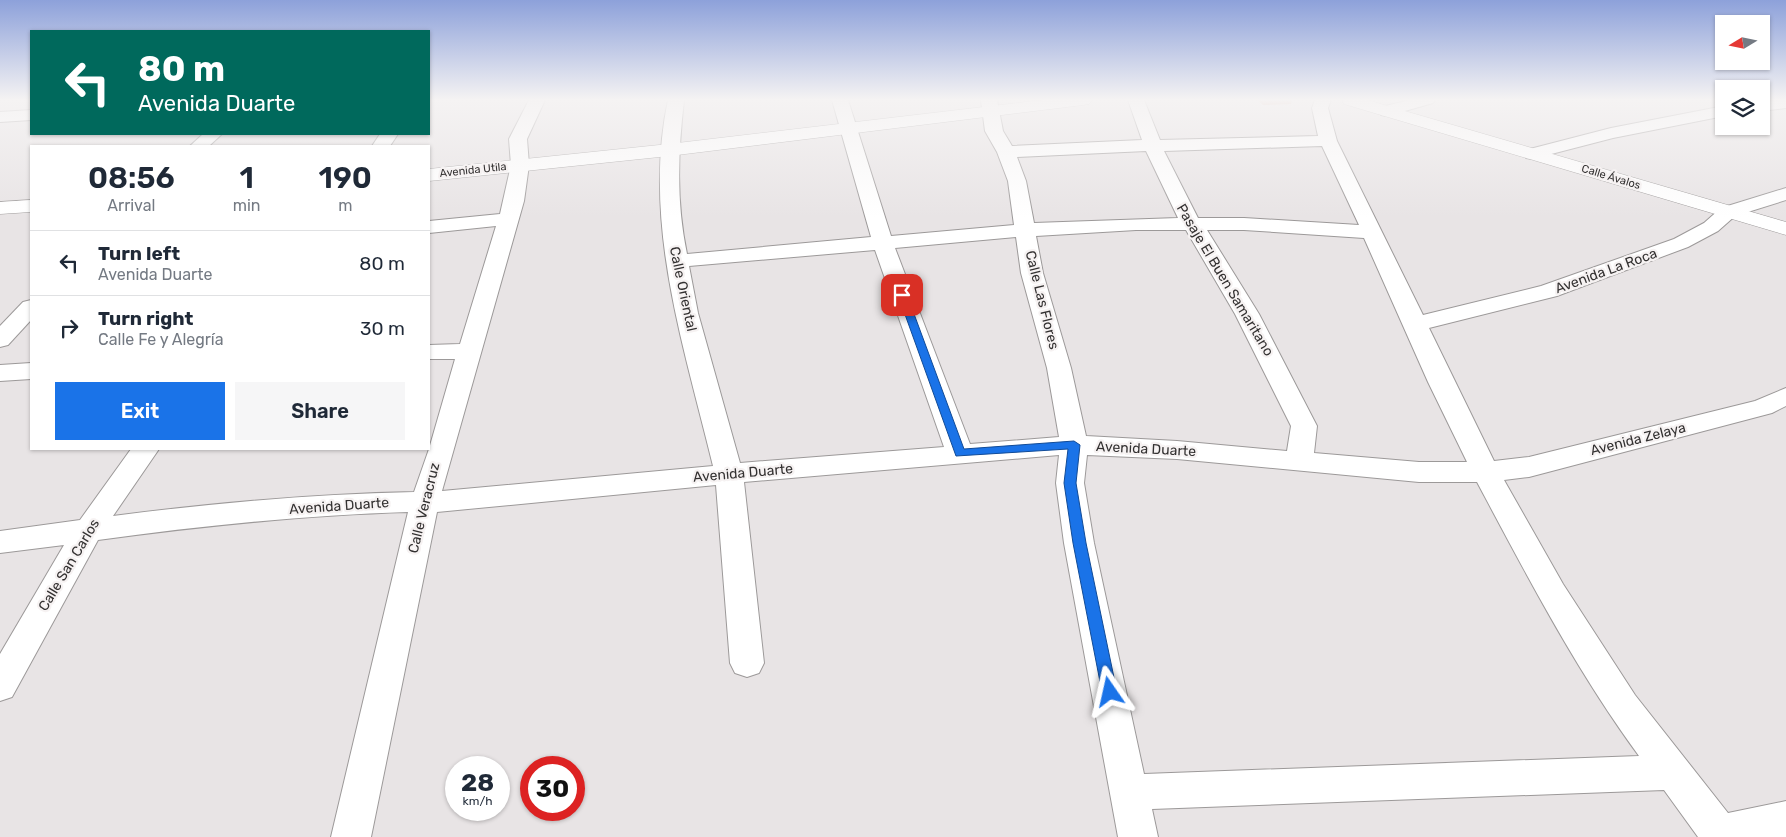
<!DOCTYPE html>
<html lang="en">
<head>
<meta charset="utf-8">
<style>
  :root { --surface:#fff; --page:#f6f6f7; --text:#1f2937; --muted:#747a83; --line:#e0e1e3; --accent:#1a73e8 }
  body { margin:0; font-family:Rubik,sans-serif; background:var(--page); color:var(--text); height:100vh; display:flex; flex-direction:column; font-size:19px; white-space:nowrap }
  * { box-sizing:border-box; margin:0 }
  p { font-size:16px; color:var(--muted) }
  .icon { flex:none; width:28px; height:28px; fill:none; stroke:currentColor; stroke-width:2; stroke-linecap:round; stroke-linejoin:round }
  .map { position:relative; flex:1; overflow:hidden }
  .details { position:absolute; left:30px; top:145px; width:400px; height:305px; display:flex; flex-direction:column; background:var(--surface); border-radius:0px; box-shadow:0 1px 4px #0004 }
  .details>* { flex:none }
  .hud { position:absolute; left:30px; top:30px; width:400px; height:105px; border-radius:0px; box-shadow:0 1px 4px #0004; background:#00695c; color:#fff; overflow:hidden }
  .needle { width:32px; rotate:260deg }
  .controls { position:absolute; left:1715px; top:15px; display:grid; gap:10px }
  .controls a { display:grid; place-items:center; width:55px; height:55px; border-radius:0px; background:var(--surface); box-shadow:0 1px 4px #0004; font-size:25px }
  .speed { position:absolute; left:445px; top:756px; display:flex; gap:10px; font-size:25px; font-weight:700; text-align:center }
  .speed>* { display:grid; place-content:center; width:65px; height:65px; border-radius:50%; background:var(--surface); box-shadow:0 1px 4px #0004; line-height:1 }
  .speed small { font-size:12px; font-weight:400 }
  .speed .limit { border:8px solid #d22; background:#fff; color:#111 }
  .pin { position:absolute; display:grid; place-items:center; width:42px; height:42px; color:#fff; margin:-21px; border-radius:10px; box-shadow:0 2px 8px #0006 }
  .me { position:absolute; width:55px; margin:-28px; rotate:349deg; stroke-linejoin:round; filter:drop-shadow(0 0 4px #0008) }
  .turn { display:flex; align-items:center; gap:18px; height:105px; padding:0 25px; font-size:22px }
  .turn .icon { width:65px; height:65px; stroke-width:2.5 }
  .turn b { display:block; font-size:35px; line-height:42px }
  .eta { display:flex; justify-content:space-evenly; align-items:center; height:85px; text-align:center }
  .eta b { font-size:30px; font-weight:600; line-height:35px }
  .primary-button { display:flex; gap:10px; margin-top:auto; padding:10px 25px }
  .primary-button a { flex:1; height:58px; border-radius:0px; background:var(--accent); color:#fff; font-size:20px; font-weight:600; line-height:58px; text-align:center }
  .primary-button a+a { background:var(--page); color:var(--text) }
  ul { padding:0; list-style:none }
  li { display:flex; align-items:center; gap:15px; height:65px; padding:0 25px; border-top:1px solid var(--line) }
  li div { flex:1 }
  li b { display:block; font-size:19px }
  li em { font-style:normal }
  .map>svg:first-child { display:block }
</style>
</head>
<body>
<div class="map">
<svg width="1786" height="837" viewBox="0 0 1786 837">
  <rect width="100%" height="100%" fill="#e8e4e5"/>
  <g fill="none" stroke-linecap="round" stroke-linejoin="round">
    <!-- street casing -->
    <g stroke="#9c9999" stroke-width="2">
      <g id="street">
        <path d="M 529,100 L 545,100 L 527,139 L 529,165 L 524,201 L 442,491 L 713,466 C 684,346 642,223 668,100 L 684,100 C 678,153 676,201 687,254 L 871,237 L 832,100 L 848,100 L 891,236 L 1014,225 L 1008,181 L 997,152 L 985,131 L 981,100 L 997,100 L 1003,131 L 1012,146 L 1142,140 L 1128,100 L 1144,100 L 1160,140 L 1318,136 L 1312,108 L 1315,100 L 1331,100 L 1328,108 L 1337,141 L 1423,315 L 1541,286 L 1674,239 L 1704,223 L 1721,208 L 1786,188 L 1786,200 L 1735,216 L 1718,231 L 1688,247 L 1557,296 L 1429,328 L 1494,461 L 1529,457 L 1755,401 L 1786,388 L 1786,406 L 1772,413 L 1529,477 L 1504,480 L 1563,584 L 1635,695 L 1728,813 L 1786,801 L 1786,837 L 1698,837 L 1664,790 L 1152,809 L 1158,837 L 1118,837 L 1064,543 L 1056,483 L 1059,455 L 744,482 L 764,663 L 759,673 L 747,677 L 735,673 L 730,663 L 716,485 L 437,512 L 371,837 L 331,837 L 408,512 C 305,515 201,526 98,540 L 12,697 L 0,701 L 0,654 L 64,545 L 0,553 L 0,531 L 80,520 L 131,449 L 159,449 L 113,516 C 213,503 313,494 414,492 L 429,449 L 455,359 L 429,359 L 429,345 L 460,344 L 496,226 L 429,233 L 429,221 L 500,214 L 511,165 L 509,139 ZM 1322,146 L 1359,225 L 1244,218 L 1198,218 L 1164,151 ZM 1146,151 L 1178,218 L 1034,223 L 1026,181 L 1017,157 ZM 1136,230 L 1186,230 L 1235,314 L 1291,426 L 1287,451 L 1177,441 L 1086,436 L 1071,368 L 1043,273 L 1036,236 ZM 1207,230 L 1244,230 L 1364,238 L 1428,382 L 1467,462 L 1419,462 L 1314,453 L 1317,426 L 1259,314 ZM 1016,237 L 1021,273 L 1047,368 L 1059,437 L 970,444 L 895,248 ZM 875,250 L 944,447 L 740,463 L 698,313 L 689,266 ZM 1087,455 L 1177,459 L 1419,482 L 1477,482 C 1527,576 1576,670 1639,756 L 1144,774 L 1094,543 L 1084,483 Z"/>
        <polygon points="1410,100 1435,100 1433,103 1387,116 1381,115 1379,111 1381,107"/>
        <polygon points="1786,100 1786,108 1761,111 1761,101"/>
        <polygon points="1724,106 1724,116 1613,138 1532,159 1526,158 1523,154 1526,150 1611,128"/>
        <polygon points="31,110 31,120 0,122 0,112"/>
        <polygon points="203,134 222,134 209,146 190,146"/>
        <polygon points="380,134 398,134 390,146 372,146"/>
        <polygon points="31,300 31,320 8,345 0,347 0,326 23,302"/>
        <polygon points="31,363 31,379 0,381 0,365"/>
      </g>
    </g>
    <!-- secondary casing -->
    <g stroke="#9c9999" stroke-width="1">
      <g id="secondary">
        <polygon points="1043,100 1092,100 1089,104 1083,105 669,156 429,181 429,169 669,144"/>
        <polygon points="1342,100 1367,100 1786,222 1786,235 1344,104"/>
        <polygon points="31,200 31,212 0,214 0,202"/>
      </g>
    </g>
    <!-- street -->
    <use href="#street" fill="#fff" fill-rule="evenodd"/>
    <!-- secondary -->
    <use href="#secondary" fill="#fff" fill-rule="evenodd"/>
  </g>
  <!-- wall -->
  <polygon fill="#d7967b" points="1257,100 1292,100 1291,104 1263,105"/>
  <!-- sky -->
  <linearGradient id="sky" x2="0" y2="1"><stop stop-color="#8da1da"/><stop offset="0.46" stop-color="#f5f3f3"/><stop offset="1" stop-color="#f5f3f3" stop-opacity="0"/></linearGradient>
  <rect width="1786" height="217" fill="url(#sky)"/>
  <!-- route -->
  <polygon fill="#1a73e8" stroke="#114b97" points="902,292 907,295 964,449 1074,441 1080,445 1076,483 1086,543 1117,692 1115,696 1110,698 1104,696 1102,692 1073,543 1064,483 1068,449 956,456 898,295"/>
  <g text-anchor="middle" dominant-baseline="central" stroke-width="4.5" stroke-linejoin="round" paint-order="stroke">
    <!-- far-street labels -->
    <g font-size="11" fill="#333131" stroke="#f6f2f2">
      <text transform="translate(473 170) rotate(-6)">Avenida Utila</text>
      <text transform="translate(1611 177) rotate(17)">Calle Ávalos</text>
    </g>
    <!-- street labels -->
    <g font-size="14" fill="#333131" stroke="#f6f2f2">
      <text transform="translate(1606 271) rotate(-20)">Avenida La Roca</text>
      <text transform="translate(1225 280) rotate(59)">Pasaje El Buen Samaritano</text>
      <text transform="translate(683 289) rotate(78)">Calle Oriental</text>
      <text transform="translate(1042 300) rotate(76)">Calle Las Flores</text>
      <text transform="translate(1638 439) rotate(-14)">Avenida Zelaya</text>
      <text transform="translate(1146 449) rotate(3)">Avenida Duarte</text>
      <text transform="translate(743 473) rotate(-5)">Avenida Duarte</text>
      <text transform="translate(339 506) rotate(-4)">Avenida Duarte</text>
      <text transform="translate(424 508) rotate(-76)">Calle Veracruz</text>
      <text transform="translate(69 565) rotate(-59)">Calle San Carlos</text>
    </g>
  </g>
</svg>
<div class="controls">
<a><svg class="needle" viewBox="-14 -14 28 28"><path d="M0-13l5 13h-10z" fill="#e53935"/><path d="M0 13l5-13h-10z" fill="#747a83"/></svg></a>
<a><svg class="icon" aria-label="layers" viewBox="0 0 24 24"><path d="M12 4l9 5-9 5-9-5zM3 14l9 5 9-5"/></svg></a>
</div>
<div class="speed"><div>28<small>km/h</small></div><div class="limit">30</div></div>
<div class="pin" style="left:902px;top:295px;background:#d93025"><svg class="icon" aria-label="arrive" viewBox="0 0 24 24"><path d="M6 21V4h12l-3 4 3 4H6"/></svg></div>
<svg class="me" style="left:1110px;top:692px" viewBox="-20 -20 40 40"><path d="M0-17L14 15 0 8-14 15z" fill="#1a73e8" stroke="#fff" stroke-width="4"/></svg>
<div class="hud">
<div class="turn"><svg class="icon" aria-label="left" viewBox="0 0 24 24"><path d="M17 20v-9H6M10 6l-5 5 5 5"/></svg><div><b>80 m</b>Avenida Duarte</div></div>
</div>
<section class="details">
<div class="eta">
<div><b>08:56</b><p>Arrival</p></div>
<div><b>1</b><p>min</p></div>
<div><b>190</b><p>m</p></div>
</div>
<ul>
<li><svg class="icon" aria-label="left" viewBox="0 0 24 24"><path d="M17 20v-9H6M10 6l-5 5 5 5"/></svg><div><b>Turn left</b><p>Avenida Duarte</p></div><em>80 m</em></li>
<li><svg class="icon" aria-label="right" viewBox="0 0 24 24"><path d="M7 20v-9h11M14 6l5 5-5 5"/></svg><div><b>Turn right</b><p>Calle Fe y Alegría</p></div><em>30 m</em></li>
</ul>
<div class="primary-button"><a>Exit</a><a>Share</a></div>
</section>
</div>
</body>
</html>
